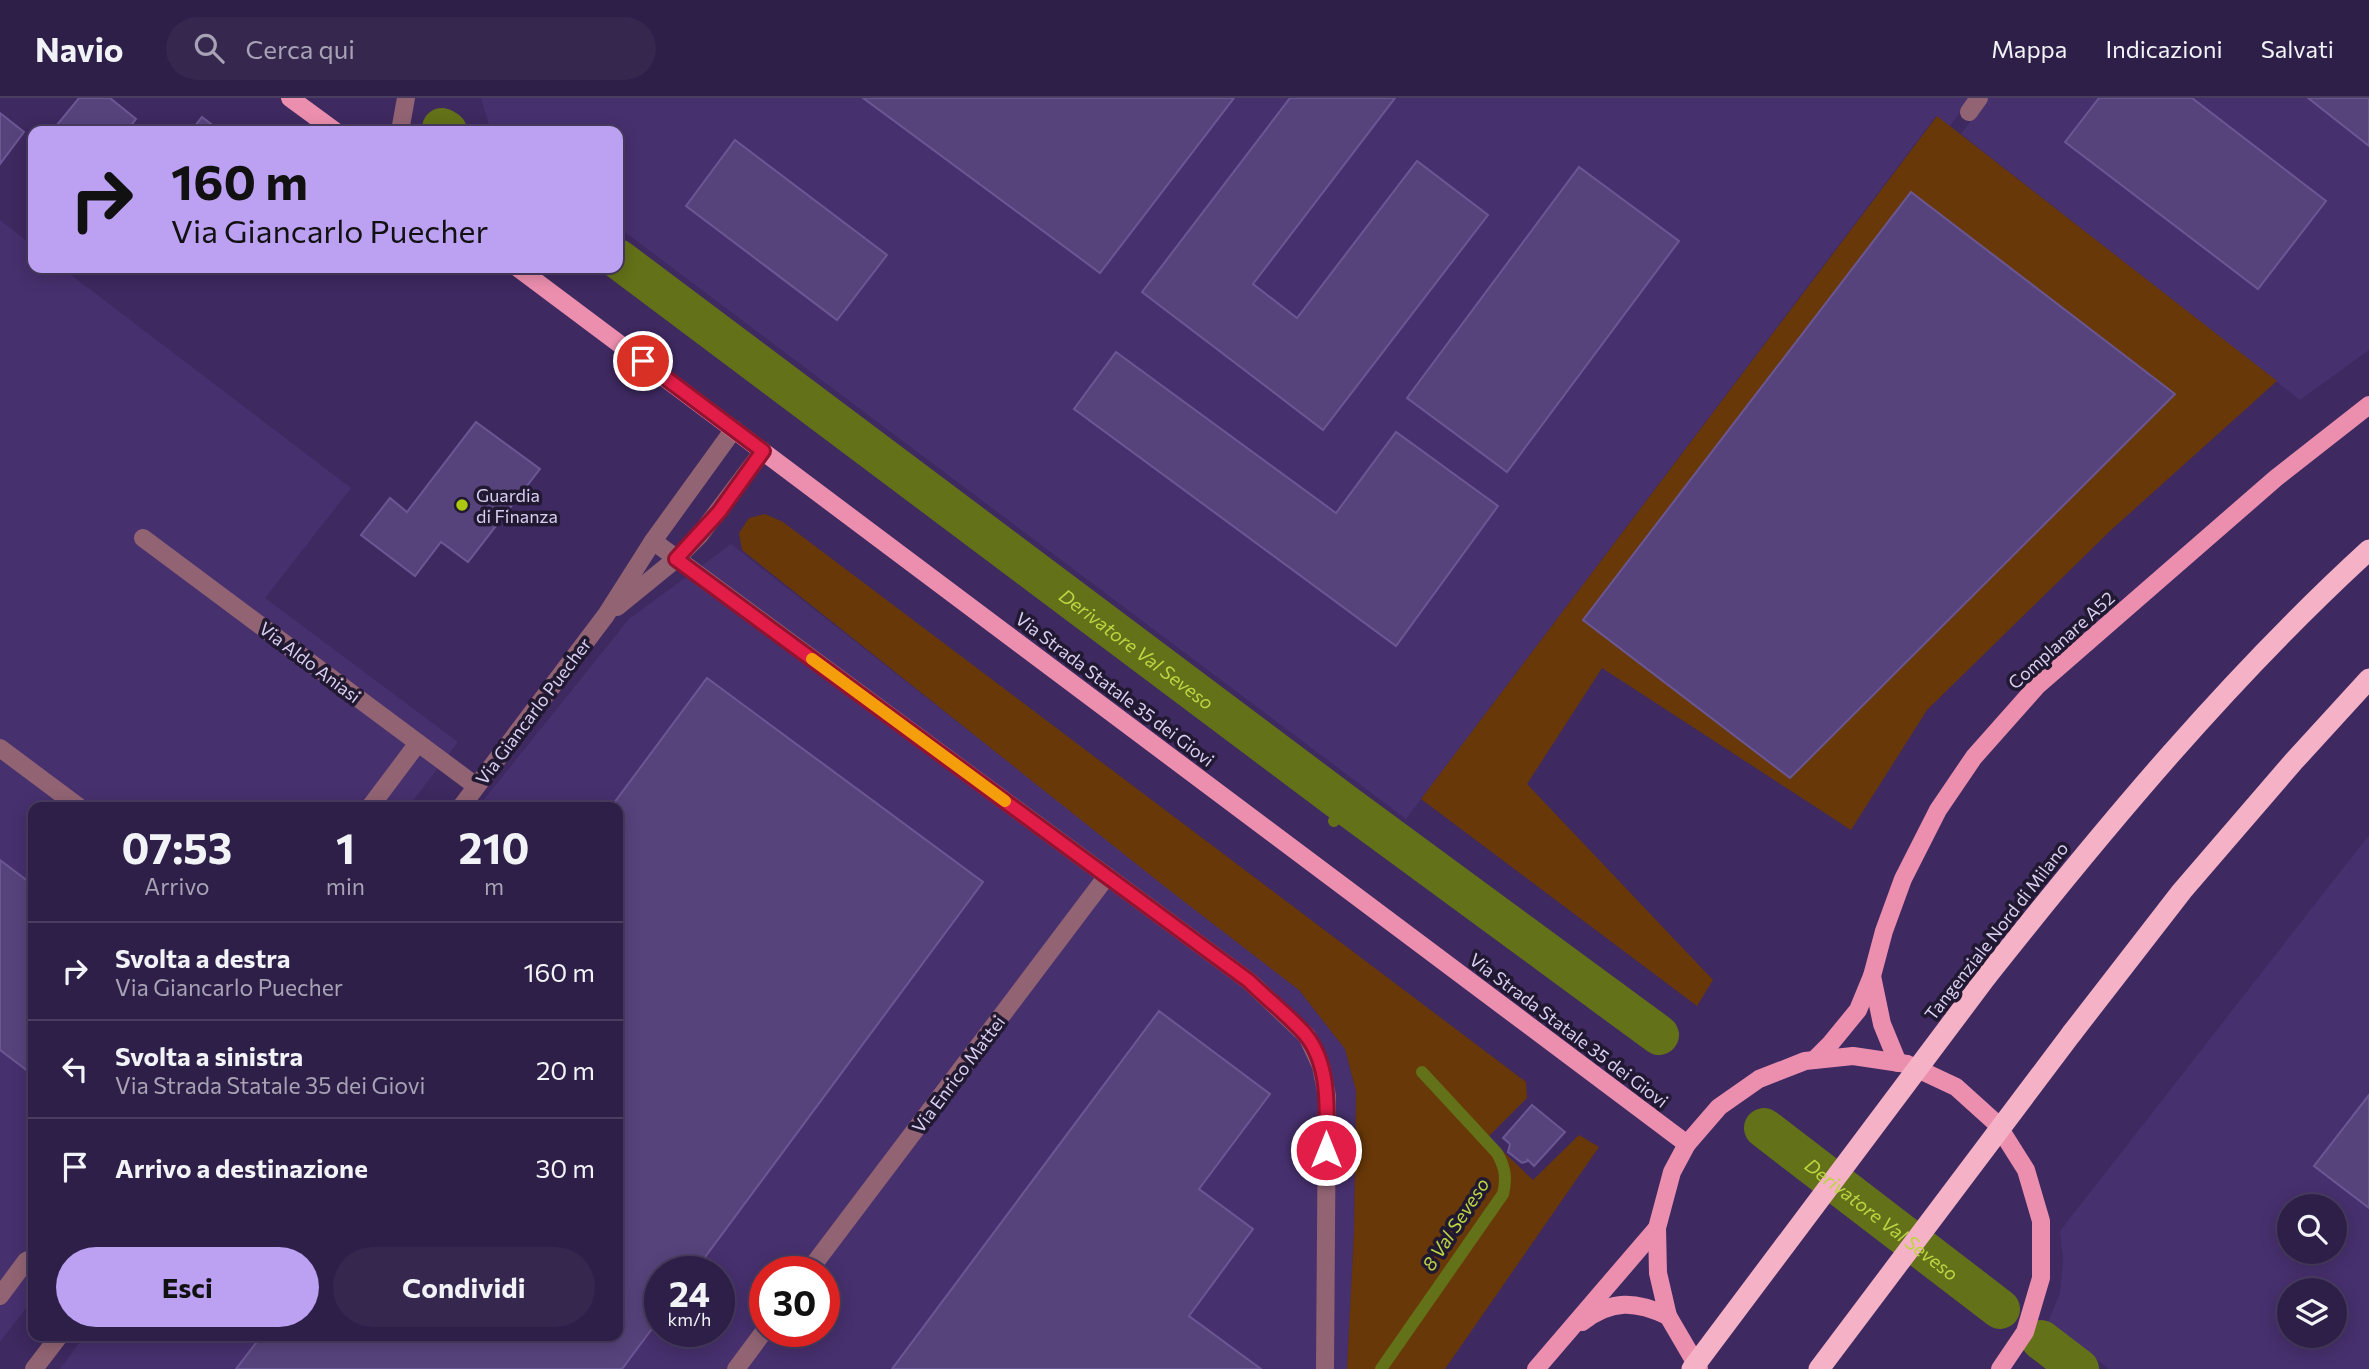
<!DOCTYPE html>
<html lang="it">
<head>
<meta charset="utf-8">
<style>
  :root { --surface:#2e1f48; --page:#36274f; --text:#f1f3f6; --muted:#a7a2b4; --line:#493d60; --accent:#bca0f2 }
  body { margin:0; font-family:Commissioner,sans-serif; background:var(--page); color:var(--text); height:100vh; display:flex; flex-direction:column; font-size:26px; white-space:nowrap }
  * { box-sizing:border-box; margin:0 }
  p { font-size:23px; color:var(--muted) }
  .icon { flex:none; width:38px; height:38px; fill:none; stroke:currentColor; stroke-width:2; stroke-linecap:round; stroke-linejoin:round }
  .map { position:relative; flex:1; overflow:hidden }
  .side { position:absolute; left:28px; top:704px; width:595px; height:539px; display:flex; flex-direction:column; background:var(--surface); border-radius:14px; box-shadow:0 4px 18px #0003,0 0 0 2px var(--line) }
  .side>* { flex:none }
  .top-card { position:absolute; left:28px; top:28px; width:595px; height:147px; border-radius:14px; box-shadow:0 4px 18px #0003,0 0 0 2px var(--line); background:#bca0f2; color:#111; overflow:hidden }
  .controls { position:absolute; left:2277px; top:1096px; display:grid; gap:14px }
  .controls a { display:grid; place-items:center; width:70px; height:70px; border-radius:50%; background:var(--surface); box-shadow:0 4px 18px #0003,0 0 0 2px var(--line); font-size:35px }
  .speed { position:absolute; left:644px; top:1158px; display:flex; gap:14px; font-size:35px; font-weight:700; text-align:center }
  .speed>* { display:grid; place-content:center; width:91px; height:91px; border-radius:50%; background:var(--surface); box-shadow:0 4px 18px #0003,0 0 0 2px var(--line); line-height:1 }
  .speed small { font-size:18px; font-weight:400 }
  .speed .limit { border:10px solid #d22; background:#fff; color:#111 }
  .pin { position:absolute; display:grid; place-items:center; width:60px; height:60px; color:#fff; margin:-30px; border:4px solid #fff; border-radius:50%; box-shadow:0 2px 7px #0007 }
  .me { position:absolute; width:77px; margin:-38px; rotate:0deg; stroke-linejoin:round; filter:drop-shadow(0 0 5px #0008) }
  .turn { display:flex; align-items:center; gap:24px; height:147px; padding:0 28px; font-size:32px }
  .turn .icon { width:91px; height:91px; stroke-width:2.5 }
  .turn b { display:block; font-size:49px; line-height:60px }
  .eta { display:flex; justify-content:space-evenly; align-items:center; height:119px; text-align:center }
  .eta b { font-size:42px; font-weight:700; line-height:49px }
  .cta { display:flex; gap:14px; margin-top:auto; padding:14px 28px }
  .cta a { flex:1; height:80px; border-radius:42px; background:var(--accent); color:#111; font-size:28px; font-weight:700; line-height:80px; text-align:center }
  .cta a+a { background:var(--page); color:var(--text) }
  ul { padding:0; list-style:none }
  li { display:flex; align-items:center; gap:21px; height:98px; padding:0 28px; border-top:2px solid var(--line) }
  li div { flex:1 }
  li b { display:block; font-size:26px }
  li em { font-style:normal }
  header { display:flex; align-items:center; gap:42px; box-sizing:border-box; height:98px; padding:0 35px; background:var(--surface); border-bottom:2px solid var(--line) }
  header strong { font-size:33px }
  nav { display:flex; gap:38px; margin-inline-start:auto; font-size:24px }
  .search { width:490px; height:63px; background:var(--page); display:flex; align-items:center; gap:18px; box-sizing:border-box; padding:0 24px; border-radius:38px; color:var(--muted); font-size:26px }
  .map>svg:first-child { display:block }
</style>
</head>
<body>
<header>
<strong>Navio</strong>
<div class="search"><svg class="icon" aria-label="search" viewBox="0 0 24 24"><circle cx="10" cy="10" r="6"/><path d="M15 15l6 6"/></svg>Cerca qui</div>
<nav><a>Mappa</a><a>Indicazioni</a><a>Salvati</a></nav>
</header>
<div class="map">
<svg width="2369" height="1271" viewBox="0 0 2369 1271">
  <rect width="100%" height="100%" fill="#3e2960"/>
  <!-- built -->
  <g fill="#47306e" fill-rule="evenodd">
    <polygon points="481,0 1970,0 1950,28 1936,18 1406,721 618,129 618,33 491,33"/>
    <polygon points="1988,0 2369,0 2369,252 2300,302 1961,36"/>
    <polygon points="0,122 33,148 33,170 62,170 351,390 265,500 458,644 408,709 33,709 33,1201 0,1244"/>
    <path d="M 731,446 L 1299,892 L 1345,951 L 1356,993 L 1354,1133 L 1347,1271 L 60,1271 L 85,1237 L 618,1237 L 618,709 L 478,709 L 629,521 ZM 660,1174 L 719,1174 L 719,1234 L 660,1234 ZM 765,1174 L 824,1174 L 824,1234 L 765,1234 Z"/>
    <path d="M 2369,737 L 2369,1271 L 2109,1271 L 2048,1224 L 2060,1195 L 2063,1162 L 2060,1133 ZM 2289,1108 L 2334,1108 L 2334,1153 L 2289,1153 ZM 2289,1192 L 2334,1192 L 2334,1237 L 2289,1237 Z"/>
  </g>
  <!-- green -->
  <g fill="#683808">
    <polygon points="1937,18 2277,283 2110,433 1927,612 1851,732 1602,570 1527,686 1713,882 1697,908 1421,701"/>
    <polygon points="765,416 783,424 1526,984 1527,1000 1488,1039 1533,1082 1579,1037 1599,1049 1445,1271 1347,1271 1354,1133 1356,993 1345,951 1299,892 1164,788 742,452 739,435 749,420"/>
  </g>
  <g fill="none" stroke-linecap="round" stroke-linejoin="round">
    <!-- stream -->
    <g stroke="#637118" stroke-width="12">
      <polyline points="1334,723 1346,707"/>
      <path d="M 1381,1271 L 1503,1096 C 1507,1080 1505,1069 1497,1055 L 1422,974"/>
    </g>
    <!-- canal -->
    <g stroke="#637118" stroke-width="40">
      <polyline points="442,30 447,33"/>
      <path id="s1" d="M 618,161 L 1346,707 L 1659,937"/>
      <path id="s2" d="M 1764,1030 L 2000,1211"/>
      <polyline points="2041,1242 2079,1271"/>
    </g>
  </g>
  <!-- building -->
  <g fill="#57437c" stroke="#6b5793" stroke-width="2">
    <polygon points="79,0 110,0 136,21 127,33 52,33"/>
    <polygon points="863,0 1234,0 1100,175"/>
    <polygon points="1290,0 1395,0 1253,186 1297,220 1417,63 1488,117 1323,332 1142,194"/>
    <polygon points="2099,0 2192,0 2326,103 2258,191 2065,44"/>
    <polygon points="2308,0 2369,0 2369,48"/>
    <polygon points="0,15 24,34 0,66"/>
    <polygon points="202,19 220,33 191,33"/>
    <polygon points="735,42 887,157 837,222 686,108"/>
    <polygon points="1579,69 1679,143 1507,374 1407,300"/>
    <polygon points="1911,94 2175,296 1790,680 1583,522"/>
    <polygon points="1116,254 1336,415 1396,334 1498,408 1396,548 1074,311"/>
    <polygon points="476,324 540,371 468,464 441,444 415,478 361,437 390,400 407,414"/>
    <polygon points="707,580 983,784 694,1174 660,1174 660,1220 622,1271 236,1271 262,1237 618,1237 618,709 611,709"/>
    <polygon points="0,762 33,787 33,977 0,952"/>
    <polygon points="1159,913 1270,996 1199,1091 1253,1131 1189,1218 1261,1271 892,1271"/>
    <polygon points="2369,997 2369,1110 2314,1068"/>
    <polygon points="1532,1007 1565,1034 1534,1068 1527,1061 1528,1063 1522,1065 1508,1054 1510,1046 1503,1040"/>
  </g>
  <g fill="none" stroke-linecap="round" stroke-linejoin="round">
    <!-- minor -->
    <g stroke="#926473" stroke-width="18">
      <polyline points="1969,14 1979,0"/>
      <polyline points="400,33 406,0"/>
      <polyline points="143,440 476,688"/>
      <polyline points="653,443 1249,883 1307,938 1321,968 1327,998 1325,1271"/>
      <polyline points="617,509 676,461 699,438 763,353"/>
      <polyline points="0,650 79,709"/>
      <polyline points="370,709 418,645"/>
      <polyline points="461,709 606,517 653,443 734,331"/>
      <polyline points="808,1174 1107,778"/>
      <polyline points="0,1198 26,1163 33,1160"/>
      <polyline points="34,1271 60,1237"/>
      <polyline points="736,1271 765,1232"/>
    </g>
    <!-- major -->
    <g stroke="#ec8fae" stroke-width="18">
      <polyline points="290,0 335,33"/>
      <polyline points="518,170 1687,1046"/>
      <polyline points="1872,878 1882,926 1898,965"/>
      <polyline points="1814,962 1831,945 1858,912 1872,878 1884,833 1903,781 1938,712 1974,659 2037,588 2276,380 2369,307"/>
      <path d="M 1582,1224 C 1612,1201 1636,1203 1668,1218"/>
      <polyline points="1536,1271 1657,1130"/>
      <polyline points="1699,1271 1668,1218 1658,1175 1657,1130 1672,1074 1687,1046 1719,1009 1759,981 1805,963 1853,958 1907,966 1956,989 1997,1026 2026,1072 2041,1123 2041,1180 2025,1234 2000,1271"/>
    </g>
    <!-- highway -->
    <g stroke="#f5b1c6" stroke-width="21">
      <path d="M 1987,878 C 2106,728 2228,581 2369,452"/>
      <polyline points="2072,935 2182,793 2294,663 2369,581"/>
    </g>
    <!-- highway-bridge -->
    <g stroke="#f5b1c6" stroke-width="21">
      <polyline points="1692,1271 1987,878"/>
      <polyline points="1819,1271 2072,935"/>
    </g>
  </g>
  <g fill="none" stroke-linecap="round" stroke-linejoin="round">
    <!-- route casing -->
    <g stroke="#92132f" stroke-width="18">
      <path id="route" d="M 643,263 L 763,353 L 719,414 L 676,461 L 1249,883 C 1267,901 1288,917 1305,936 C 1331,967 1327,1015 1326,1052"/>
    </g>
    <!-- route -->
    <use href="#route" stroke="#e11d48" stroke-width="12"/>
    <!-- slow -->
    <polyline stroke="#f59e0b" stroke-width="12" points="812,561 1005,703"/>
  </g>
  <!-- markers -->
  <circle fill="#adc60f" stroke="#211931" stroke-width="2.5" cx="462" cy="407" r="7"/>
  <g text-anchor="middle" dominant-baseline="central" stroke-width="7" stroke-linejoin="round" paint-order="stroke">
    <!-- poi labels -->
    <g font-size="18" fill="#d9cff1" stroke="#211931" text-anchor="start">
      <text x="476" y="397">Guardia<tspan x="476" dy="21">di Finanza</tspan></text>
    </g>
    <!-- street labels -->
    <g font-size="18" fill="#d9cff1" stroke="#211931">
      <text transform="translate(2061 542) rotate(-42)">Complanare A52</text>
      <text transform="translate(310 564) rotate(37)">Via Aldo Aniasi</text>
      <text transform="translate(1115 591) rotate(37)">Via Strada Statale 35 dei Giovi</text>
      <text transform="translate(533 613) rotate(-53)">Via Giancarlo Puecher</text>
      <text transform="translate(1996 833) rotate(-52)">Tangenziale Nord di Milano</text>
      <text transform="translate(1569 932) rotate(37)">Via Strada Statale 35 dei Giovi</text>
      <text transform="translate(958 976) rotate(-53)">Via Enrico Mattei</text>
    </g>
    <!-- water labels -->
    <g font-size="19" font-style="italic" fill="#bcd542" stroke="#211931">
      <text stroke="none"><textPath href="#s1" startOffset="649">Derivatore Val Seveso</textPath></text>
      <text stroke="none"><textPath href="#s2" startOffset="149">Derivatore Val Seveso</textPath></text>
      <text transform="translate(1455 1126) rotate(-57)">8 Val Seveso</text>
    </g>
  </g>
</svg>
<div class="controls">
<a><svg class="icon" aria-label="search" viewBox="0 0 24 24"><circle cx="10" cy="10" r="6"/><path d="M15 15l6 6"/></svg></a>
<a><svg class="icon" aria-label="layers" viewBox="0 0 24 24"><path d="M12 4l9 5-9 5-9-5zM3 14l9 5 9-5"/></svg></a>
</div>
<div class="speed"><div>24<small>km/h</small></div><div class="limit">30</div></div>
<div class="pin" style="left:643px;top:263px;background:#d93025"><svg class="icon" aria-label="arrive" viewBox="0 0 24 24"><path d="M6 21V4h12l-3 4 3 4H6"/></svg></div>
<svg class="me" style="left:1326px;top:1052px" viewBox="-20 -20 40 40"><circle r="17" fill="#e11d48" stroke="#fff" stroke-width="3"/><path d="M0-11L8 9 0 5-8 9z" fill="#fff"/></svg>
<div class="top-card">
<div class="turn"><svg class="icon" aria-label="right" viewBox="0 0 24 24"><path d="M7 20v-9h11M14 6l5 5-5 5"/></svg><div><b>160 m</b>Via Giancarlo Puecher</div></div>
</div>
<section class="side">
<div class="eta">
<div><b>07:53</b><p>Arrivo</p></div>
<div><b>1</b><p>min</p></div>
<div><b>210</b><p>m</p></div>
</div>
<ul>
<li><svg class="icon" aria-label="right" viewBox="0 0 24 24"><path d="M7 20v-9h11M14 6l5 5-5 5"/></svg><div><b>Svolta a destra</b><p>Via Giancarlo Puecher</p></div><em>160 m</em></li>
<li><svg class="icon" aria-label="left" viewBox="0 0 24 24"><path d="M17 20v-9H6M10 6l-5 5 5 5"/></svg><div><b>Svolta a sinistra</b><p>Via Strada Statale 35 dei Giovi</p></div><em>20 m</em></li>
<li><svg class="icon" aria-label="arrive" viewBox="0 0 24 24"><path d="M6 21V4h12l-3 4 3 4H6"/></svg><div><b>Arrivo a destinazione</b></div><em>30 m</em></li>
</ul>
<div class="cta"><a>Esci</a><a>Condividi</a></div>
</section>
</div>
</body>
</html>
